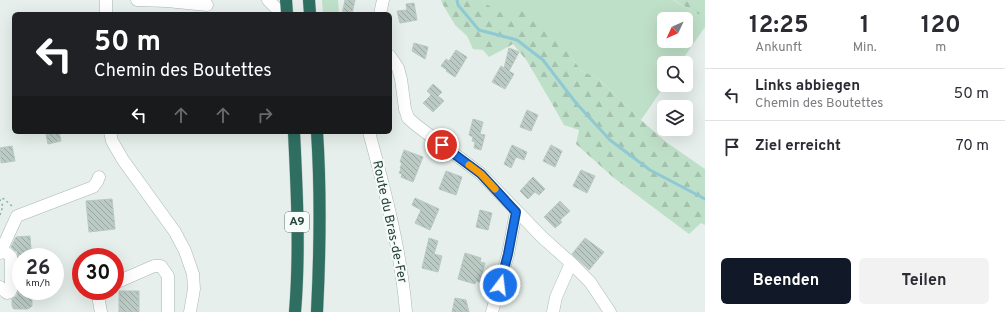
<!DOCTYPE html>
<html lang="de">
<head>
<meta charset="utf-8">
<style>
  :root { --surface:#fff; --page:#f2f2f3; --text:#2b2b33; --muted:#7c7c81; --line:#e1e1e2; --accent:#111827 }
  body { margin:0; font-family:Overpass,sans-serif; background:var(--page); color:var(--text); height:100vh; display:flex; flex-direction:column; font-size:15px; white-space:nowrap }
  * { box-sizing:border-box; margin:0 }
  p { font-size:13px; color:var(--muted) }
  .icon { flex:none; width:22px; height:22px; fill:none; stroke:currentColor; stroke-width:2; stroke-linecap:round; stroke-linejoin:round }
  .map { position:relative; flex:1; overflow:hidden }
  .sheet { display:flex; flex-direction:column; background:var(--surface); width:300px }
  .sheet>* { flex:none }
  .banner { position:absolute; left:12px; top:12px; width:380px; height:122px; border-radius:6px; box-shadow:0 4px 16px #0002; background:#202124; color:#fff; overflow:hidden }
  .needle { width:26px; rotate:226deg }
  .fabs { position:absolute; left:657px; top:12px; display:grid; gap:8px }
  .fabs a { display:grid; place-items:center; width:36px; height:36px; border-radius:6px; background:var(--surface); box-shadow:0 4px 16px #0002; font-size:20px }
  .speed { position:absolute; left:12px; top:248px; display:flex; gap:8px; font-size:20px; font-weight:700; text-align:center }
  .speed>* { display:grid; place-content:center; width:52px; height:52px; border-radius:50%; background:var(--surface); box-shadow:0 4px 16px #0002; line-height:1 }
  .speed small { font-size:10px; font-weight:400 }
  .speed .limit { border:6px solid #d22; background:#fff; color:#111 }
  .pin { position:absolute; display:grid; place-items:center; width:34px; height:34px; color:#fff; margin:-17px; border:2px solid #fff; border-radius:50%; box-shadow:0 1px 4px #0007 }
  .me { position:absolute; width:44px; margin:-22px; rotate:15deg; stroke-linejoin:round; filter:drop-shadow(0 0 3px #0008) }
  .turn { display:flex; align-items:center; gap:14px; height:84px; padding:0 16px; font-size:18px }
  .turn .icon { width:52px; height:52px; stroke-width:2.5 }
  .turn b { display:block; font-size:28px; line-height:34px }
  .lanes { display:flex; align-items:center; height:38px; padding:0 16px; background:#0003; justify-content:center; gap:20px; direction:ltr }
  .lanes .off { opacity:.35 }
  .eta { display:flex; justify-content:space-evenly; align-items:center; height:68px; text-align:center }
  .eta b { font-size:24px; font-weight:700; line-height:28px }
  .button { display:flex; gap:8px; margin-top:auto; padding:8px 16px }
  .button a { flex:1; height:46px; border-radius:6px; background:var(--accent); color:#fff; font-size:16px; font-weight:700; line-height:46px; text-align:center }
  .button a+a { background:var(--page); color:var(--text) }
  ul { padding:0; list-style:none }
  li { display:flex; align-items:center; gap:12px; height:52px; padding:0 16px; border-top:1px solid var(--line) }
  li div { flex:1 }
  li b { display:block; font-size:15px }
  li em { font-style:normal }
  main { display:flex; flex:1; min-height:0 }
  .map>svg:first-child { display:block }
</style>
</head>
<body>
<main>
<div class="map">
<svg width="705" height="312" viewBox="0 0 705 312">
  <defs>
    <pattern id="forest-firs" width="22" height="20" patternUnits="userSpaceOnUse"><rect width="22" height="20" fill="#bfe0c8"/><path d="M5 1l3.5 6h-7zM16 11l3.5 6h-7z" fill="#a4c1ad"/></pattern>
    <pattern id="building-back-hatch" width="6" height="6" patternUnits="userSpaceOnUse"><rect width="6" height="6" fill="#bbcac4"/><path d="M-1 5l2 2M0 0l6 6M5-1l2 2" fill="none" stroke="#98a6a0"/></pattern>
  </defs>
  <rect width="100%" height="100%" fill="#e6efeb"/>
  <!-- grass -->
  <g fill="#bfe0c8" fill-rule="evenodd">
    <polygon points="322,0 338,0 339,14 323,14"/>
    <path d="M 484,0 L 673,0 L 698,14 L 705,14 L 705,27 L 680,63 L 664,63 L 664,85 L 665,85 L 641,120 L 599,79 L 582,71 L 570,56 L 483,2 ZM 664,19 L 686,19 L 686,41 L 664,41 Z"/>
  </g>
  <!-- forest -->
  <g fill="url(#forest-firs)">
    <polygon points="441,0 484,0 483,2 503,14 518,6 553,29 570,56 582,71 599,79 641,120 666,142 705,169 705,225 701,223 689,234 614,178 576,144 579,130 564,125 555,109 527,61 513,44 489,57 483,50 473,49 467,36 455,25 442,3"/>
    <polygon points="674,0 705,0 705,14 698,14"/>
  </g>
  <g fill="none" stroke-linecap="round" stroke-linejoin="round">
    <!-- stream -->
    <polyline stroke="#8ec9d4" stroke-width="3" points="457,0 458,5 479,30 517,40 543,60 576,103 610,140 650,170 705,199"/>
  </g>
  <!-- building -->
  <g fill="url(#building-back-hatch)" stroke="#b8c9c2">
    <polygon points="345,0 355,0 352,14 342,14"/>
    <polygon points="414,3 417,20 400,23 397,11 407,10 406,4"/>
    <polygon points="414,43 428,47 425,59 412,51"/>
    <polygon points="509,48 519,52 509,71 514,74 505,89 492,82 501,66 504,68"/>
    <polygon points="456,50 467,57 455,77 446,71 447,70 441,66 446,59 449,61"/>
    <polygon points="433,84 442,92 438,96 444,101 433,112 423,103 431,95 427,91"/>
    <polygon points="527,110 538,115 531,131 520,127"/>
    <polygon points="473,119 483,122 480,134 485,135 481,150 474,148 475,142 472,141 473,137 469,135"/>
    <polygon points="59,132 61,141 48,144 46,134"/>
    <polygon points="512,145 527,152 524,160 516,157 511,168 504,164"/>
    <polygon points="551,145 562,151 555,167 543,161"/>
    <polygon points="12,146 15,161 1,163 0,148"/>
    <polygon points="404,150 423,157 413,182 401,177 402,174 399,173 401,169 400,168 402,163 400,162"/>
    <polygon points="581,170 595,176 587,193 573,186"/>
    <polygon points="446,171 462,177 456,195 439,189"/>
    <polygon points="533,177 545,189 539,195 535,192 528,199 520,191"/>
    <polygon points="415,198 439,209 430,230 415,223 421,210 412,205"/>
    <polygon points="112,199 115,229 89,232 86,201"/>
    <polygon points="560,201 570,211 560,220 562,222 555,228 544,217"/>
    <polygon points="480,210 492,213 488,230 476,227"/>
    <polygon points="30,236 31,249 37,249 38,257 18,257 17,251 15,251 11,247 16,237"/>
    <polygon points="429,238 438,241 434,254 442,256 438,272 422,268"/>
    <polygon points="585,238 604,252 589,270 572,254"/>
    <polygon points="465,253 481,258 480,262 485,263 480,282 476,281 475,284 458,279"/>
    <polygon points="18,291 32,291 32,306 28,309 14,309 12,306 12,299 17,296"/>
    <rect x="119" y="291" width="20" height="21"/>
    <polygon points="455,298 466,300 469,312 452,312"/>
  </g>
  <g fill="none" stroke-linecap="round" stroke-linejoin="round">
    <!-- minor casing -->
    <g stroke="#a8b8b2" stroke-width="13">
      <g id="minor">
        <polyline points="137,0 167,1 207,5"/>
        <polyline points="268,0 282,14"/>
        <polyline points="106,14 106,0"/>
        <polyline points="380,14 383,0"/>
        <polyline points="390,56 398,68 401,79 405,109 408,118 416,125 481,174 543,238 571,263 590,282 610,312"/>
        <polyline points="110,132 112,141 123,160 175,232 185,251 193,274 194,289 190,312"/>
        <path d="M 369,132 C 385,191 401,251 406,312"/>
        <polyline points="0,253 17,216 93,187 97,182 99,177"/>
        <polyline points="115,283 154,266 161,266 168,276 168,312"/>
        <polyline points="0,287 7,293 10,292 11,290 11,257 2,249"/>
        <polyline points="100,291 98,296 101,312"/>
        <polyline points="492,312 508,254 516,212"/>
        <polyline points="553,312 556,297 571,263"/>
      </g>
    </g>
    <!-- highway casing -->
    <g stroke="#c2cac8" stroke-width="13">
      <g id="highway">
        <polyline points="286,0 287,14"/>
        <polyline points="309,0 310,14"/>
        <path d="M 294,132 C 297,192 300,252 295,312"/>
        <path d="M 317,132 C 321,192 320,252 317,312"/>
      </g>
    </g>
    <!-- path -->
    <polyline stroke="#86b3a5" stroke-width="1.5" stroke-dasharray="2 3" stroke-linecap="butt" points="0,215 3,206 0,201 1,198 4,199 12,206"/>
    <!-- minor -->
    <use href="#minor" stroke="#fff" stroke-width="12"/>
    <!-- highway -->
    <use href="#highway" stroke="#2f6f62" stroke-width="12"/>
  </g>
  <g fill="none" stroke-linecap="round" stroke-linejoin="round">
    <!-- route casing -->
    <g stroke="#114b97" stroke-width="10">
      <polyline id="route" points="442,145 481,174 516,212 508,254 500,285"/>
    </g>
    <!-- route -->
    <use href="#route" stroke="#1a73e8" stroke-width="7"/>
    <!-- slow -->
    <polyline stroke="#f59e0b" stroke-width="7" points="469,165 481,174 495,189"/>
  </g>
  <g text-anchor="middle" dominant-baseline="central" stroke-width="4" stroke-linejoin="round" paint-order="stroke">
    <!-- shield labels -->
    <rect fill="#f7fbf9" stroke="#637a73" stroke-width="1" x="285" y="212" width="24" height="20" rx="3"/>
    <g font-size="12" font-weight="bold" fill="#24423a">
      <text x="297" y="222">A9</text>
    </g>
    <!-- street labels -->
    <g font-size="13" fill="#24423a" stroke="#f7fbf9">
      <text transform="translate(389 222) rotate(78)">Route du Bras-de-Fer</text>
    </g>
  </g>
</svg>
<div class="fabs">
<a><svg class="needle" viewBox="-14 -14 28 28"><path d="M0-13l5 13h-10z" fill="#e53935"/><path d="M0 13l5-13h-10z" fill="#7c7c81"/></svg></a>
<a><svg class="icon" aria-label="search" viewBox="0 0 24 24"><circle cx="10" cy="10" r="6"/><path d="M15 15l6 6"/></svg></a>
<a><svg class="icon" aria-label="layers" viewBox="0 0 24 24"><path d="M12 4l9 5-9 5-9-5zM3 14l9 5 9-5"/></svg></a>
</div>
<div class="speed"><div>26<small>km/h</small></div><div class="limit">30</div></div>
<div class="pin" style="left:442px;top:145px;background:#d93025"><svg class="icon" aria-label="arrive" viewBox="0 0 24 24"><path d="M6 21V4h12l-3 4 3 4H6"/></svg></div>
<svg class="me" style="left:500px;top:285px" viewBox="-20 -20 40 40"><circle r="17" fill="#1a73e8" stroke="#fff" stroke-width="3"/><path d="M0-11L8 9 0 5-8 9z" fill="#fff"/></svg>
<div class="banner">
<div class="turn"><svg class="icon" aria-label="left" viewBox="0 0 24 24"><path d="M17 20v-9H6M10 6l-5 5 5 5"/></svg><div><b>50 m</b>Chemin des Boutettes</div></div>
<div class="lanes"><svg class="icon" aria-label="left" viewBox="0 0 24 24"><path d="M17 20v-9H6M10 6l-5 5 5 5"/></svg><svg class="icon off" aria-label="ahead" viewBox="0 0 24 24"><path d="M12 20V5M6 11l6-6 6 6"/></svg><svg class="icon off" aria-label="ahead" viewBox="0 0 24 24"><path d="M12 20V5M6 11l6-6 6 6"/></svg><svg class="icon off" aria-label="right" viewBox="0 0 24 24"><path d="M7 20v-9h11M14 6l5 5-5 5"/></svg></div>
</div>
</div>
<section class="sheet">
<div class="eta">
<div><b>12:25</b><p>Ankunft</p></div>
<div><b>1</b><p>Min.</p></div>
<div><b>120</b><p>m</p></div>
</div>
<ul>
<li><svg class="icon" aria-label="left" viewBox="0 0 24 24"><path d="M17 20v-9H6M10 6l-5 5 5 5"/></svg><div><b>Links abbiegen</b><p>Chemin des Boutettes</p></div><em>50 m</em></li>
<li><svg class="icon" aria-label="arrive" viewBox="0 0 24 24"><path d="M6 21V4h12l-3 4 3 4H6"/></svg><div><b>Ziel erreicht</b></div><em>70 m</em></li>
</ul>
<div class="button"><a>Beenden</a><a>Teilen</a></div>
</section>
</main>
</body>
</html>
